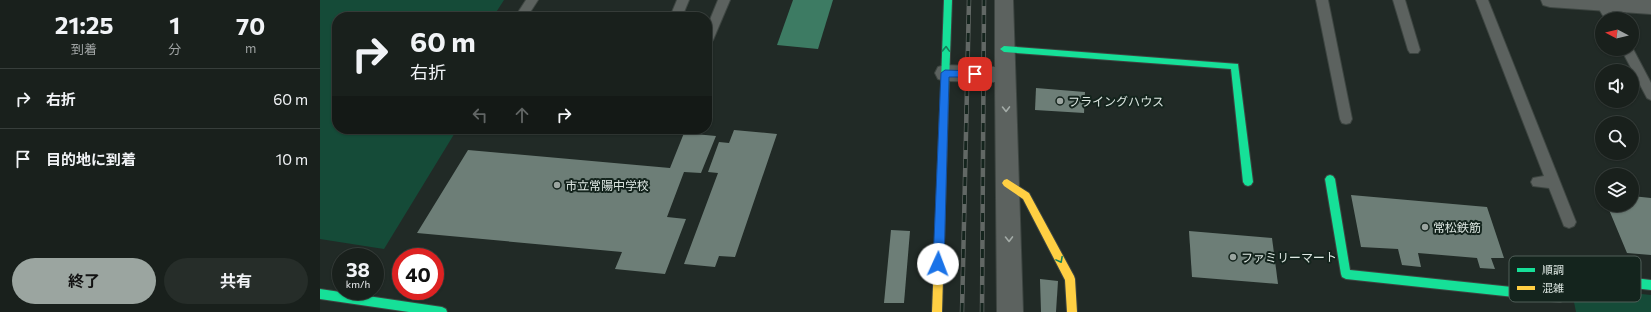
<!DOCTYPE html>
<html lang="ja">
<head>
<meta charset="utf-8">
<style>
  :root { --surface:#19201c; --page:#262d29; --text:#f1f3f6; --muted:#9fa3a3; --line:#373e3b; --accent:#9ba5a0 }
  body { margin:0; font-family:Commissioner,"Noto Sans JP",sans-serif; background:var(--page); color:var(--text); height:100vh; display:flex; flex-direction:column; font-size:15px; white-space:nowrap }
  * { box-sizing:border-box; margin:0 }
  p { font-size:13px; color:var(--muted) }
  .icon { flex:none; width:22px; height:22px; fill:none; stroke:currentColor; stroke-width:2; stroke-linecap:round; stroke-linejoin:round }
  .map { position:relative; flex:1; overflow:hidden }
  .drawer { display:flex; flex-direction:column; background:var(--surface); width:320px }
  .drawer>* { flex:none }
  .banner { position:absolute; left:12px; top:12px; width:380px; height:122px; border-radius:16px; box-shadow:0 1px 3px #0004,0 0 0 1px var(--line); background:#19201c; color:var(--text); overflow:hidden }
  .needle { width:26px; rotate:277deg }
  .controls { position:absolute; left:1275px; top:12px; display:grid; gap:8px }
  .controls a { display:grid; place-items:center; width:44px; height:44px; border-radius:50%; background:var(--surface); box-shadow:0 1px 3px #0004,0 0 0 1px var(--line); font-size:20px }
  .speed { position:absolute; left:12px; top:248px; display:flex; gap:8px; font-size:20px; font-weight:700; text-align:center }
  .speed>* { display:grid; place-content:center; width:52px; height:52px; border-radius:50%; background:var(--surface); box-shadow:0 1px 3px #0004,0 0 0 1px var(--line); line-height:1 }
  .speed small { font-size:10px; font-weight:400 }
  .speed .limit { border:6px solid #d22; background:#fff; color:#111 }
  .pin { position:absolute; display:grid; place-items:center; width:34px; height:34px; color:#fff; margin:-17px; border-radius:8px; box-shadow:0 2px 6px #0006 }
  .me { position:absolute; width:44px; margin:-22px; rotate:2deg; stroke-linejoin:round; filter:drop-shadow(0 0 3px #0008) }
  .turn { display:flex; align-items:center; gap:14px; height:84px; padding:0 12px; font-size:18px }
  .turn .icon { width:52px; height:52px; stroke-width:2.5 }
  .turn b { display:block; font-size:28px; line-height:34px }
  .lanes { display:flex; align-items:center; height:38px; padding:0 12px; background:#0003; justify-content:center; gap:20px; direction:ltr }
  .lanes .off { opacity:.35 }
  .eta { display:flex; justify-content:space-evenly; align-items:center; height:68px; text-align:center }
  .eta b { font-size:24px; font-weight:700; line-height:28px }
  .action { display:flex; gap:8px; margin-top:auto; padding:8px 12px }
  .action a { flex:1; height:46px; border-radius:24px; background:var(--accent); color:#111; font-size:16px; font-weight:700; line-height:46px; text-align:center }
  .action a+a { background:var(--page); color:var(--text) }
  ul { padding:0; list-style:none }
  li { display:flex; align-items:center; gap:12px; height:60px; padding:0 12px; border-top:1px solid var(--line) }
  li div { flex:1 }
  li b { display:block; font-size:15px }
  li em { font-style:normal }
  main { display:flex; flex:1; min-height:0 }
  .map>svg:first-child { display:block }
</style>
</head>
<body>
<main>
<section class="drawer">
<div class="eta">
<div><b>21:25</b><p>到着</p></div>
<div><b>1</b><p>分</p></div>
<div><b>70</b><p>m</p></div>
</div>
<ul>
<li><svg class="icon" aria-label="right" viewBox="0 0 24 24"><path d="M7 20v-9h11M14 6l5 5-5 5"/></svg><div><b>右折</b></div><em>60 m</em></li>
<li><svg class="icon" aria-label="arrive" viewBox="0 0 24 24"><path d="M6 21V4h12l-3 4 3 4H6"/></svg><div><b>目的地に到着</b></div><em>10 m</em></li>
</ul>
<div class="action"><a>終了</a><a>共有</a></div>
</section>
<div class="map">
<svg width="1331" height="312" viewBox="0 0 1331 312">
  <rect width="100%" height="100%" fill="#212a26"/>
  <!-- green -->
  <g fill="#154b38">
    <polygon points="0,0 184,0 173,17 17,17 17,129 114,129 136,131 64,249 0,239"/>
    <polygon points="1283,290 1331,295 1331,312 1256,312 1254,302"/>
  </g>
  <!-- water -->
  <polygon fill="#3d7b63" points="473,0 513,0 498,49 457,45"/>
  <!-- building -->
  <g fill="#6d7e77">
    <polygon points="716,88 765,92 764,113 715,110"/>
    <polygon points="414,130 457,134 415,257 399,256 395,267 364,264 398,173 388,172 399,142 409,143"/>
    <polygon points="364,133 396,136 381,173 364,172 347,217 366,219 345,274 295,269 302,252 97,233 148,150 350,168"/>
    <polygon points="1031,195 1167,207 1184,258 1171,258 1175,269 1160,268 1157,258 1098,253 1101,267 1082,265 1078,249 1041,247"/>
    <polygon points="1312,196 1331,198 1331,255 1307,253 1287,205 1312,205"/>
    <polygon points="571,230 590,231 584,303 564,303"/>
    <polygon points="869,231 952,238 958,284 872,277"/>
    <polygon points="720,279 738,281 736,312 721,312"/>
  </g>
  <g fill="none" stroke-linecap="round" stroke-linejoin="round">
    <!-- lane casing -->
    <g stroke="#3d4541" stroke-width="2">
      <g id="lane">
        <polygon points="206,0 218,0 207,17 195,17"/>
        <polygon points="357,0 369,0 362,17 350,17"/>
        <polygon points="398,0 410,0 393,40 391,43 387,44 387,27"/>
        <polygon points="996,0 1008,0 1032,119 1030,123 1026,124 1022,123 1020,119"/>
        <polygon points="1073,0 1085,0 1100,50 1098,53 1090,53 1088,50"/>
        <polygon points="1156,0 1168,0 1256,222 1254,226 1249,228 1244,226 1229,188 1213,186 1211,182 1213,178 1224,176"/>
        <polygon points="1282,0 1286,1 1297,19 1285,19 1276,4"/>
        <polygon points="1312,47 1331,83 1331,100 1327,98 1301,49 1312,49"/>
      </g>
    </g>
    <!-- street casing -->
    <g stroke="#3d4541" stroke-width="2">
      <g id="street">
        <polygon points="675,0 693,0 703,312 677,312 675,82 625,81 618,79 615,73 618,67 625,65 675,67"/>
        <polygon points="1221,0 1331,0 1331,14 1230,7 1223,5"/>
      </g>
    </g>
    <!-- fast casing -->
    <g stroke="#3d4541" stroke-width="2">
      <g id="fast">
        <polygon points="624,0 632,0 628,109 624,112 620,109"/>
        <polygon points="684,46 918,64 933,182 931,185 928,186 925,185 923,182 911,69 684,52 680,49"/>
        <polygon points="1010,175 1013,176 1015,179 1030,270 1239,292 1278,274 1331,280 1331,290 1279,284 1240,302 1026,279 1022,277 1021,274 1005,179 1007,176"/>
        <polygon points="0,289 122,307 126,309 127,312 89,312 0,299"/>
      </g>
    </g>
    <!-- slow casing -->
    <g stroke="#3d4541" stroke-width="2">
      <g id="slow">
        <polygon points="624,106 628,109 622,312 612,312 620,109"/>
        <polygon points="687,179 709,193 754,276 755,279 757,312 747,312 745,280 703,199 684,186 682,183 684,180"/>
      </g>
    </g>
    <!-- lane -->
    <use href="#lane" fill="#5c625f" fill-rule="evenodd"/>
    <!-- street -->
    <use href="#street" fill="#5c625f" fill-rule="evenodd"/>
    <!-- fast -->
    <use href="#fast" fill="#16e098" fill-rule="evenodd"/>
    <!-- slow -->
    <use href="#slow" fill="#ffcf43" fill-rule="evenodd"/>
    <!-- rail casing -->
    <g stroke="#626865" stroke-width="4.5">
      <g id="rail">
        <polyline points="642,312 649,0"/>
        <polyline points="662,312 664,0"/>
      </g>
    </g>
    <!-- rail -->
    <use href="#rail" stroke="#14241d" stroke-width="3" stroke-dasharray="9" stroke-linecap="butt"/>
  </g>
  <!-- one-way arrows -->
  <defs><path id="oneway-chevron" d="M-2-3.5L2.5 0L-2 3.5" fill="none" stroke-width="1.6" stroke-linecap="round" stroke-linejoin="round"/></defs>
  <g stroke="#15825a">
    <use href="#oneway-chevron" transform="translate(626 49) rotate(-88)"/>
    <use href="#oneway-chevron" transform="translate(740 260) rotate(62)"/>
  </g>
  <g stroke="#a3aba7">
    <use href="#oneway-chevron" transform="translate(686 109) rotate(89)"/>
    <use href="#oneway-chevron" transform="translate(689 239) rotate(89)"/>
  </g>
  <!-- route -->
  <polygon fill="#1a73e8" stroke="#114b97" points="625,70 655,71 659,74 655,77 629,77 624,264 618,269 613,264 621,73"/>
  <!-- markers -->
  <g fill="#9ba5a0" stroke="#14241d" stroke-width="1.5">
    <circle cx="740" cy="101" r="4"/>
    <circle cx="237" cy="185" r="4"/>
    <circle cx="1105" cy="227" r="4"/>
    <circle cx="913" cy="257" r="4"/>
  </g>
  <g text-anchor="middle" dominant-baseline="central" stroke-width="4" stroke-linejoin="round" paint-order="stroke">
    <!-- poi labels -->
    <g font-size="12" fill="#dde7e2" stroke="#14241d" text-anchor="start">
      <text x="748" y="101">フライングハウス</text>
      <text x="245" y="185">市立常陽中学校</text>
      <text x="1113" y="227">常松鉄筋</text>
      <text x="921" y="257">ファミリーマート</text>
    </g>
  </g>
  <!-- legend -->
  <rect x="1189" y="256" width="132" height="46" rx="6" fill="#14241d" stroke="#505e58" stroke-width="1"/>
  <rect x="1197" y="268" width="18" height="4" fill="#16e098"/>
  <rect x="1197" y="286" width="18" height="4" fill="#ffcf43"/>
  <g font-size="11" fill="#dde7e2">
    <text x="1222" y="274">順調</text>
    <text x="1222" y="292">混雑</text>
  </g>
</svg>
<div class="controls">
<a><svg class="needle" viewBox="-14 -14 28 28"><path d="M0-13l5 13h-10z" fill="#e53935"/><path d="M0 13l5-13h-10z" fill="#9fa3a3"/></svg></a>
<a><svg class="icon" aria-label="sound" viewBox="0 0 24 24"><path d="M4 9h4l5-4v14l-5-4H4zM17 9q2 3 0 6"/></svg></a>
<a><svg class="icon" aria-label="search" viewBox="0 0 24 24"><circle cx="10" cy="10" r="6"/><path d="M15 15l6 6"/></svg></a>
<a><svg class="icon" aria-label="layers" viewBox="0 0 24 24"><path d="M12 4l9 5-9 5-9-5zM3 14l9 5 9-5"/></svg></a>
</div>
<div class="speed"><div>38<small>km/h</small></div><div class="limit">40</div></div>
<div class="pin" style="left:655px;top:74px;background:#d93025"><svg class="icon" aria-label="arrive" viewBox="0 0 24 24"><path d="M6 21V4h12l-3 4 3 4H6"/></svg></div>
<svg class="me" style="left:618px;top:264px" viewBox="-20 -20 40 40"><circle r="19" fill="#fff"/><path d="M0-13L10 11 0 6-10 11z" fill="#1a73e8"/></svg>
<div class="banner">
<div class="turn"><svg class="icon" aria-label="right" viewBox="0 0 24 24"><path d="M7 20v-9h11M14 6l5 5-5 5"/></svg><div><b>60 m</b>右折</div></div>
<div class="lanes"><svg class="icon off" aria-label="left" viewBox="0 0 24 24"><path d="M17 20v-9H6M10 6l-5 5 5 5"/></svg><svg class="icon off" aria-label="ahead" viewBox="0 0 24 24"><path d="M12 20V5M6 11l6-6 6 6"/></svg><svg class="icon" aria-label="right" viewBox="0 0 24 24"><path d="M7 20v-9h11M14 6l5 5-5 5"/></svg></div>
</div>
</div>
</main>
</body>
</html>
